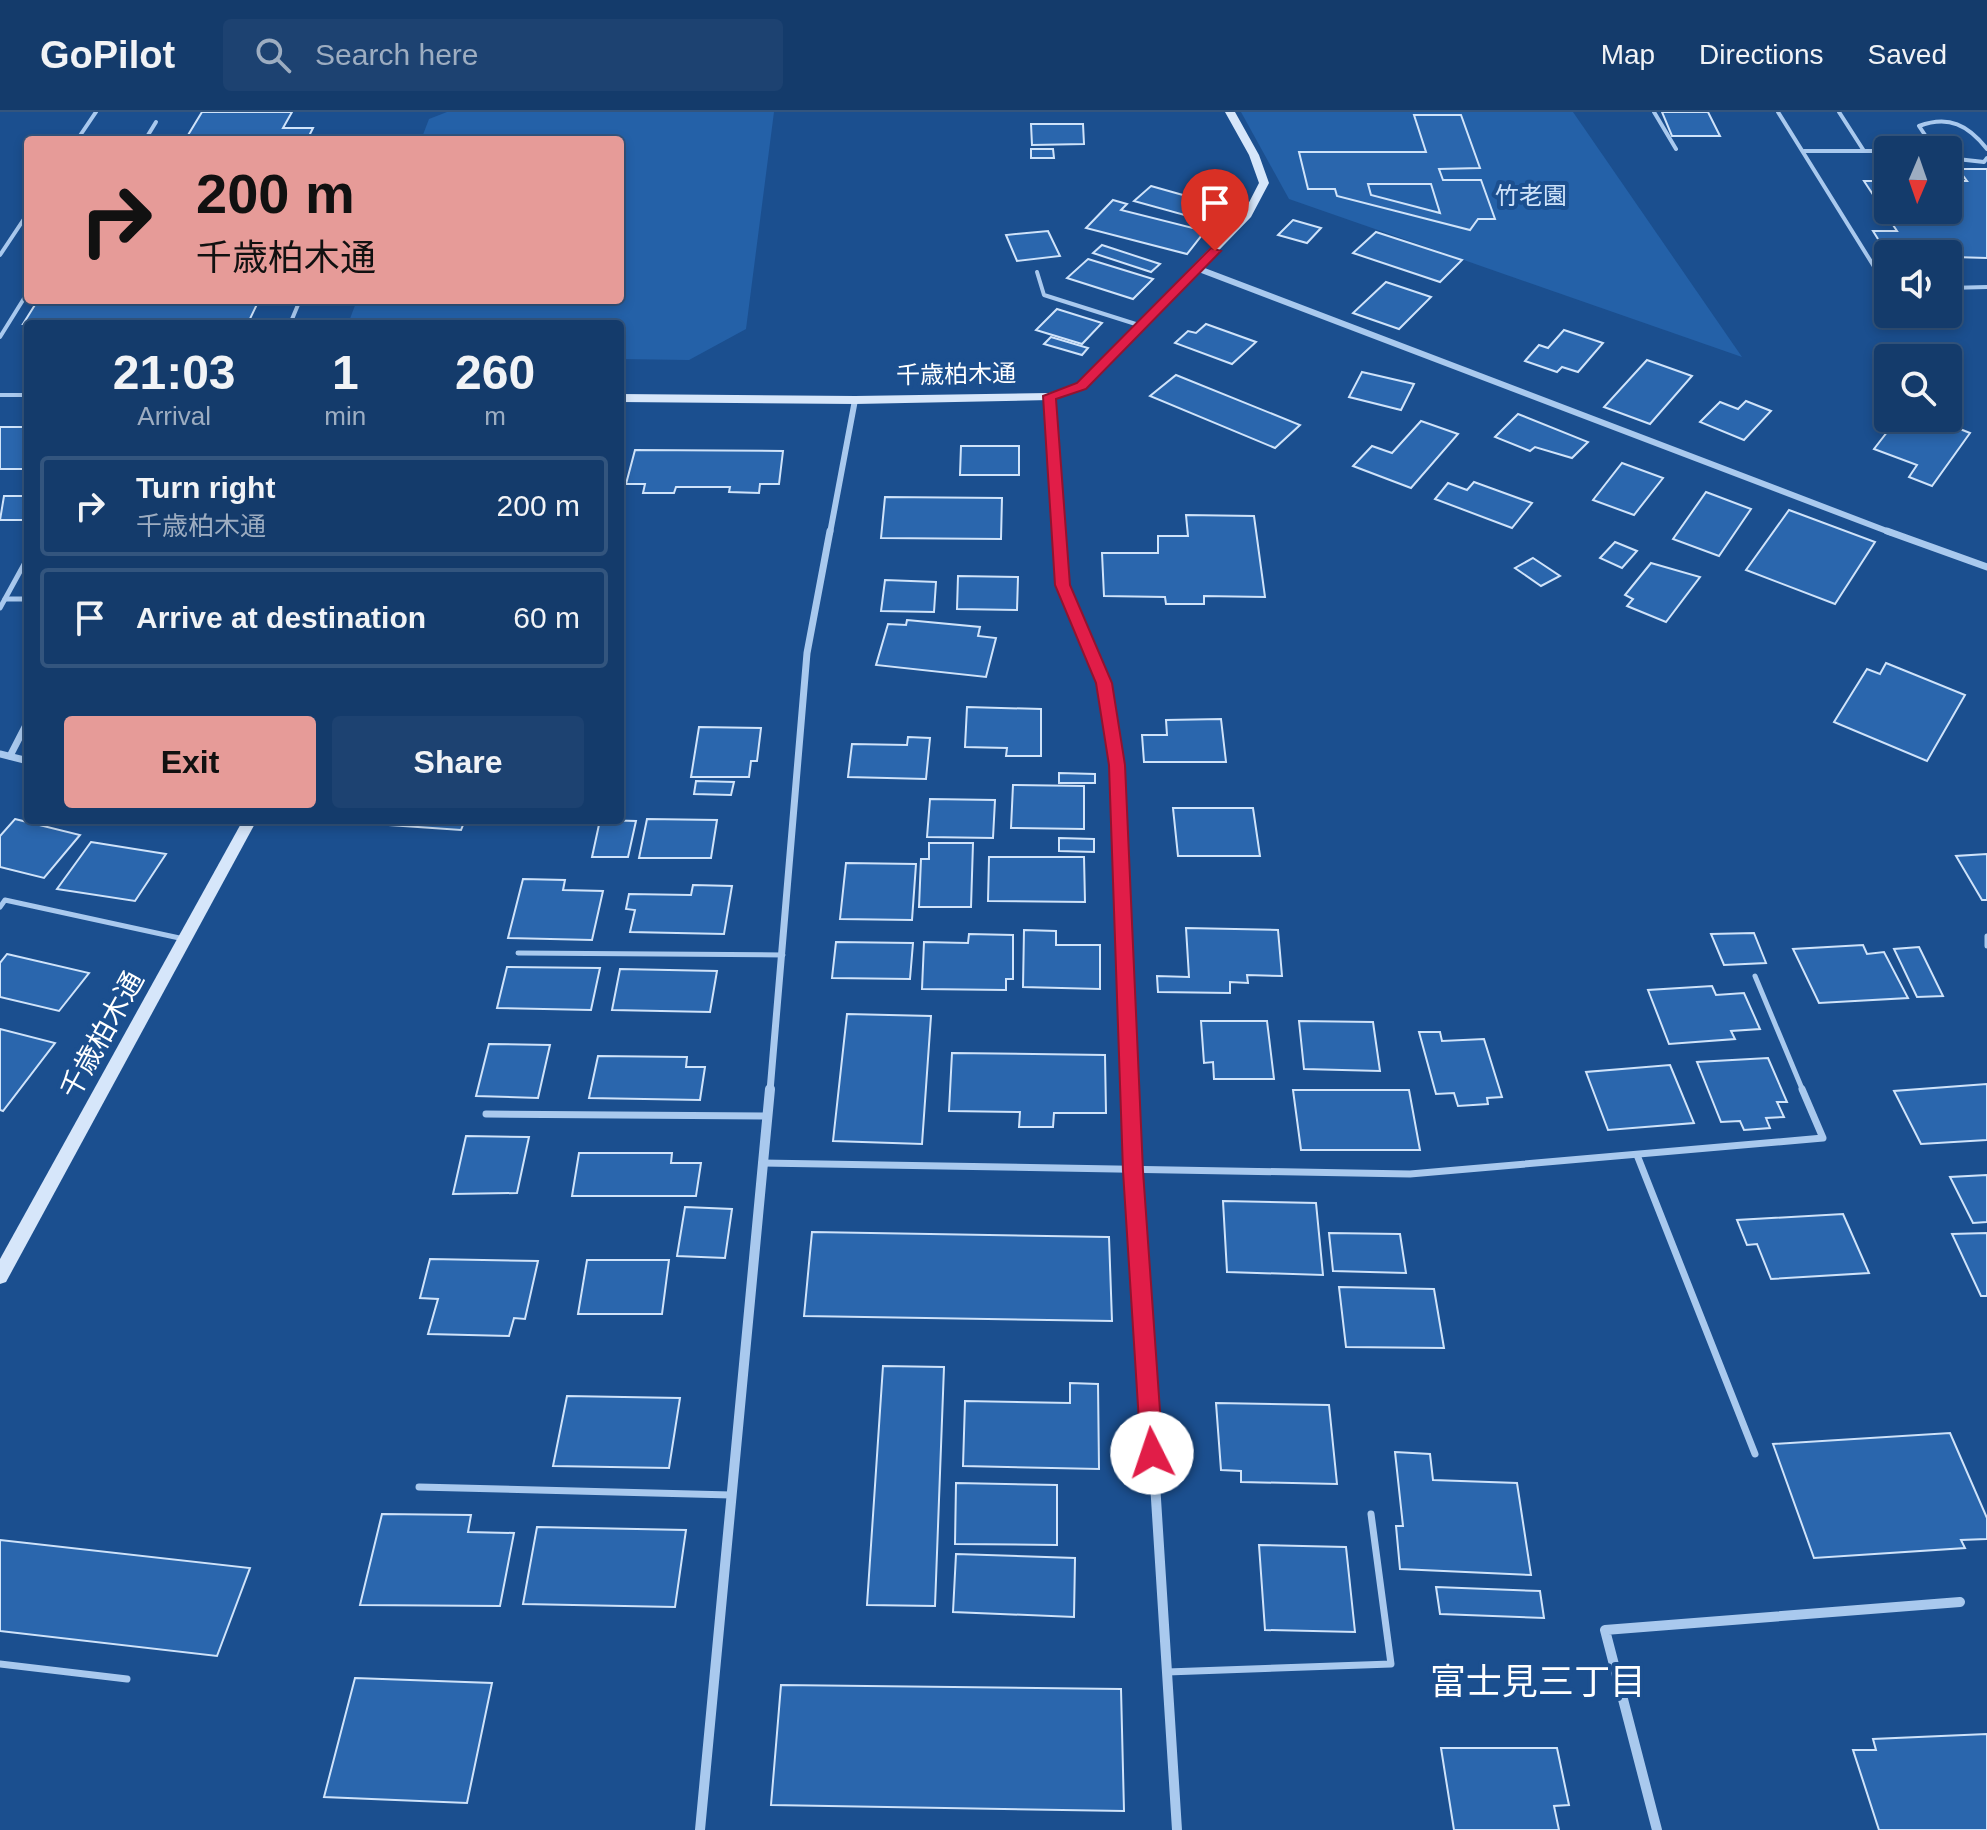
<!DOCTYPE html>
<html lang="en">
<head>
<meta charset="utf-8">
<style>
  :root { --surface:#143b6b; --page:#1d4271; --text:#f1f3f6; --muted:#9dadc1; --line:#33557e; --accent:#e69b98 }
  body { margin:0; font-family:Helvetica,"Noto Sans JP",sans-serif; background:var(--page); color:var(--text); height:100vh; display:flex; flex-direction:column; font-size:30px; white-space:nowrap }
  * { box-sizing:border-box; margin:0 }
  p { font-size:26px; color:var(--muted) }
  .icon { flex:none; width:44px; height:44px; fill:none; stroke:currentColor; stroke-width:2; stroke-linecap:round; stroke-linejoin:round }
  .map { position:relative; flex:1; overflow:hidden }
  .side { position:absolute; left:24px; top:208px; width:600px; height:504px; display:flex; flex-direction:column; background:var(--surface); border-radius:8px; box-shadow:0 4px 12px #0003,0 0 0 2px var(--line) }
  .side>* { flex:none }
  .hud { position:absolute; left:24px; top:24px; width:600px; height:168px; border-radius:8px; box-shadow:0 4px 12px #0003,0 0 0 2px var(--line); background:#e69b98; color:#111; overflow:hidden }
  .needle { width:52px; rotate:182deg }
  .fabs { position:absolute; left:1874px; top:24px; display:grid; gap:16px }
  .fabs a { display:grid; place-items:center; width:88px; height:88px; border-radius:8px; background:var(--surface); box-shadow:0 4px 12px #0003,0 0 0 2px var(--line); font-size:40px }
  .pin { position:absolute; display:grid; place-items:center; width:68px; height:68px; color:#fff; margin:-82px -34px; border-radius:50% 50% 50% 0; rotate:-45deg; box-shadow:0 0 8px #0007 }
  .pin .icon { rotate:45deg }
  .me { position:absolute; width:88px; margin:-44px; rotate:356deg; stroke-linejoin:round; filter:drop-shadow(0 0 6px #0008) }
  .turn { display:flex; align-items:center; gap:28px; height:168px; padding:0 40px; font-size:36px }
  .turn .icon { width:104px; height:104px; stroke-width:2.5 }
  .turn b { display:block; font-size:56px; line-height:68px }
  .eta { display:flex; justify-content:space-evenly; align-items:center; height:136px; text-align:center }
  .eta b { font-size:48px; font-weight:700; line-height:56px }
  .primary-button { display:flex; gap:16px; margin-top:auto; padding:16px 40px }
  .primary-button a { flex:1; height:92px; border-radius:8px; background:var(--accent); color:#111; font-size:32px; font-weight:700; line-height:92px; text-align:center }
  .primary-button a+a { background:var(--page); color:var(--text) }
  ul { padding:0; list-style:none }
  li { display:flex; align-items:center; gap:24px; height:100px; margin:0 16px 12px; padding:0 24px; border:4px solid var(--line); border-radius:8px }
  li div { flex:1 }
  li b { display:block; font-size:30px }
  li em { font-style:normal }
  header { display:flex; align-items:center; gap:48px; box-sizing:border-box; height:112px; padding:0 40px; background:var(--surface); border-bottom:2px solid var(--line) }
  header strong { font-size:38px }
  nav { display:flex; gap:44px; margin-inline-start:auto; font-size:28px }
  .search { width:560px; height:72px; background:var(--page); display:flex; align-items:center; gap:20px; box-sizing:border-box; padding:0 28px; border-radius:8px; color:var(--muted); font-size:30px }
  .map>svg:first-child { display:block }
</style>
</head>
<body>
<header>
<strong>GoPilot</strong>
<div class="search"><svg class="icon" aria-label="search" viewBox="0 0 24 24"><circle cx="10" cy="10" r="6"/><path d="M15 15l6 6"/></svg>Search here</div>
<nav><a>Map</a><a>Directions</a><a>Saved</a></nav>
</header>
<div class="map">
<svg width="1987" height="1718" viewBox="0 0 1987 1718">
  <rect width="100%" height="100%" fill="#1b4f8f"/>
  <!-- green -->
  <g fill="#2461a8">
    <polygon points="447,0 774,0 746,217 689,248 620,247 620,212 348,212 357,188 620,188 620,28 421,28 429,7"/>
    <polygon points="1241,0 1573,0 1742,245 1289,87"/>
  </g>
  <!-- building -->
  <g fill="#2a66ad" stroke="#cfe3fa" stroke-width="2" fill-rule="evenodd">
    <polygon points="202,0 292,0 283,16 313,16 307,28 185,28"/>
    <polygon points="1662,0 1708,0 1720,24 1672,24"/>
    <path d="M 1414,3 L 1461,3 L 1480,56 L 1439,57 L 1443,68 L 1481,68 L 1495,107 L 1478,107 L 1470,118 L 1337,84 L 1335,77 L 1308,77 L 1299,40 L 1426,40 ZM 1368,72 L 1431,72 L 1440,101 L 1371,83 Z"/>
    <polygon points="1031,12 1083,12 1084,32 1032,33"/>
    <polygon points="1031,37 1053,37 1054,46 1031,46"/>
    <polygon points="1958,57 1987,57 1987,146 1888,143 1873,119 1897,119 1864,69 1888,69 1888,98 1948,98 1948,69 1967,69"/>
    <polygon points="1151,74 1222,94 1213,103 1195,98 1188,104 1134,89"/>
    <polygon points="1113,88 1127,92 1121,98 1205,119 1187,142 1086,116"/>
    <polygon points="1293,108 1321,116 1307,131 1278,123"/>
    <polygon points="1048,119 1060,144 1017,149 1006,123"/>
    <polygon points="1376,120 1462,148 1440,170 1353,141"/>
    <polygon points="1102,133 1160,152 1151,160 1093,141"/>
    <polygon points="1088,147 1153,167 1133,187 1067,166"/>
    <polygon points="1386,170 1431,185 1399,217 1353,201"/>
    <polygon points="38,188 259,188 248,211 23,212"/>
    <polygon points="1057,197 1102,211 1082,232 1036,218"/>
    <polygon points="1206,212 1256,230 1232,252 1175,231 1188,219 1196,221"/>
    <polygon points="1564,218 1603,231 1578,260 1562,255 1557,260 1525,249 1539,233 1548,236"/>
    <polygon points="1051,225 1088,236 1082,243 1044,232"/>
    <polygon points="1647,248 1692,264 1650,312 1604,295"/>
    <polygon points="1362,260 1414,272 1401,298 1349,285"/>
    <polygon points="1176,263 1300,313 1275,336 1150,284"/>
    <polygon points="1746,289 1771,299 1744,328 1700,310 1720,290 1738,297"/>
    <polygon points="1948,301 1957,304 1950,313 1970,321 1932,374 1909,365 1917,353 1874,337 1898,306 1948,306"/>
    <polygon points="1518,302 1588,330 1572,346 1535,335 1530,339 1495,325"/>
    <polygon points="1421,309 1458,322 1411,376 1353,354 1372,334 1392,341"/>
    <rect x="0" y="315" width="28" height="42"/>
    <polygon points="961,334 1019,334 1019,363 960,363"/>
    <polygon points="635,338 783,339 779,372 760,372 759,381 729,380 730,375 676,375 674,381 643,381 645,372 626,372"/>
    <polygon points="1622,351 1663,366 1634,403 1593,388"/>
    <polygon points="1474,370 1532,391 1512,416 1435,387 1448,371 1467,378"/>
    <polygon points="1706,380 1751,397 1719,444 1673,427"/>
    <polygon points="4,384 28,384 28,408 0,408"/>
    <polygon points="885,385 1002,386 1001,427 881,426"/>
    <polygon points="1789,398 1875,430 1835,492 1746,458"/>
    <polygon points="1186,403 1254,404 1265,485 1204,484 1204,492 1166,492 1165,485 1104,484 1102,441 1158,441 1158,424 1188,424"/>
    <polygon points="1615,430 1637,439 1622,456 1600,446"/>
    <polygon points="1533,446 1560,464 1541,474 1515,456"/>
    <polygon points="1651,451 1700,465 1666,510 1627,494 1633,487 1625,483"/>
    <polygon points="958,464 1018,465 1017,498 957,497"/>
    <polygon points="885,468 936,470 934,500 881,499"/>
    <polygon points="907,508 980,515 978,524 996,526 986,565 876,553 888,512 906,513"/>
    <polygon points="1886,551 1965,583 1927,649 1834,610 1867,557 1880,562"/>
    <polygon points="967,595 1041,597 1041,644 1006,644 1007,636 965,635"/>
    <polygon points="1221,607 1226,650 1144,650 1142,623 1167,623 1166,608"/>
    <polygon points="699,615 761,616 757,649 751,649 749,665 691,665"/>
    <polygon points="908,625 930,626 926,667 848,665 852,632 907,633"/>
    <polygon points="1059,661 1095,662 1095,671 1059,671"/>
    <polygon points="696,669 734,670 731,683 694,682"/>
    <polygon points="1013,673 1084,674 1084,717 1011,716"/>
    <polygon points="930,687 995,688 993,726 927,725"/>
    <polygon points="1173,696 1253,696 1260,744 1178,744"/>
    <polygon points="15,707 80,723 44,766 0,755 0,724"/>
    <polygon points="647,707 717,708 711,746 639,746"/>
    <polygon points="376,708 465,708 461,718 375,712"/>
    <polygon points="600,708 636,709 628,745 592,745"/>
    <polygon points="1059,726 1094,727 1094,740 1059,739"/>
    <polygon points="91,730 166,742 135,789 57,777"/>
    <polygon points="929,731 973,731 971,795 919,795 921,747 929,747"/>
    <polygon points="1987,742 1987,788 1982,788 1956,744"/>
    <polygon points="989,745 1084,745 1085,790 988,789"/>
    <polygon points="846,751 916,752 912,808 840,807"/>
    <polygon points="523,767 565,768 563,778 603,779 592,828 508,826"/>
    <polygon points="693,773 732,774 724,822 630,820 635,798 626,797 629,782 691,783"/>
    <polygon points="1186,816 1278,818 1282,864 1247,863 1248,871 1230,870 1230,881 1158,880 1157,864 1189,865"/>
    <polygon points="1024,818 1056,819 1056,833 1100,833 1100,877 1023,875"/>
    <polygon points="1754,821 1766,851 1724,853 1711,822"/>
    <polygon points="969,822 1013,823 1013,867 1006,867 1006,878 922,877 924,830 968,831"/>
    <polygon points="836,830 913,831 910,867 832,866"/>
    <polygon points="1863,833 1867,842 1884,840 1908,886 1819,891 1793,837"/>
    <polygon points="1919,835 1943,884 1917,885 1894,837"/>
    <polygon points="7,842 89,861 59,899 0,885 0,851"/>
    <polygon points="507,855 600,856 591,898 497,896"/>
    <polygon points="620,857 717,859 710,900 612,898"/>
    <polygon points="1712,874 1716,883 1744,881 1760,917 1731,919 1735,927 1669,932 1648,878"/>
    <polygon points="847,902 931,904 922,1032 833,1029"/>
    <polygon points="1201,909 1267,909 1274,967 1214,967 1213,950 1204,951"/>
    <polygon points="1299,909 1373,910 1380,959 1304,957"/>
    <polygon points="0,917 55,931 3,999 0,998"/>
    <polygon points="1419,920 1440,920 1442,929 1484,927 1502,985 1487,986 1488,992 1458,994 1454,981 1436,982"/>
    <polygon points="489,932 550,933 538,986 476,984"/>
    <polygon points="952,941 1105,943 1106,1001 1054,1001 1053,1015 1019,1015 1020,1000 949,999"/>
    <polygon points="598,944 687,945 686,955 705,955 700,988 589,986"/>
    <polygon points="1768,946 1787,990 1777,990 1784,1005 1766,1006 1770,1016 1744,1018 1740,1009 1721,1010 1697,950"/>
    <polygon points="1670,953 1694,1011 1608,1018 1586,960"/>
    <polygon points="1987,972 1987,1028 1921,1032 1894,979"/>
    <polygon points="1293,978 1409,978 1420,1038 1301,1038"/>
    <polygon points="466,1024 529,1025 517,1081 453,1082"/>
    <polygon points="579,1041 672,1041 671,1051 701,1051 696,1084 572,1084"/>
    <polygon points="1987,1063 1987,1110 1973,1111 1950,1065"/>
    <polygon points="1223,1089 1316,1091 1323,1163 1227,1160"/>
    <polygon points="685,1095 732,1097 725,1146 677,1144"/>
    <polygon points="1843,1102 1869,1161 1771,1167 1757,1132 1747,1133 1737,1108"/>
    <polygon points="812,1120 1109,1125 1112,1209 804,1204"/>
    <polygon points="1329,1121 1400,1122 1406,1161 1333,1159"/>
    <polygon points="1987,1121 1987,1184 1981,1184 1952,1122"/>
    <polygon points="430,1147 538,1149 525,1207 514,1206 509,1224 428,1222 438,1187 420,1186"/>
    <polygon points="587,1148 669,1148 662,1202 578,1202"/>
    <polygon points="1339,1175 1434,1177 1444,1236 1346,1235"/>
    <polygon points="883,1254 944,1255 935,1494 867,1493"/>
    <polygon points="1070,1271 1098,1272 1099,1357 963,1354 965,1289 1070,1291"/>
    <polygon points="567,1284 680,1286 669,1356 553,1354"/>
    <polygon points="1216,1291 1329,1293 1337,1372 1241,1370 1241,1359 1221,1358"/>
    <polygon points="1950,1321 1987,1406 1987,1427 1961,1428 1965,1436 1814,1446 1773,1332"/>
    <polygon points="1395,1340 1430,1342 1433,1368 1517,1371 1531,1463 1400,1457 1396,1414 1403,1414"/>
    <polygon points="956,1371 1057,1373 1057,1433 955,1432"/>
    <polygon points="382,1402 471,1403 468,1420 514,1421 500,1494 360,1493"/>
    <polygon points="537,1415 686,1418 675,1495 523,1492"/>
    <polygon points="0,1428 250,1456 217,1544 0,1519"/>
    <polygon points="1259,1433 1346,1435 1355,1520 1265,1518"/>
    <polygon points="956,1442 1075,1446 1074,1505 953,1500"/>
    <polygon points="1436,1475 1540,1479 1544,1506 1440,1502"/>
    <polygon points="355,1566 492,1571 467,1691 324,1685"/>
    <polygon points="781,1573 1121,1577 1124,1699 771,1693"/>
    <polygon points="1987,1622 1987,1718 1879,1718 1853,1638 1876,1638 1873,1627"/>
    <polygon points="1441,1636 1557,1636 1569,1693 1554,1694 1559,1718 1454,1718"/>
  </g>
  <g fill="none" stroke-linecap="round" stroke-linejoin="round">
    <!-- lane-far2 -->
    <g stroke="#a9c9ee" stroke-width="4">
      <polyline points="1654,0 1676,37"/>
      <polyline points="1778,0 1888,177"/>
      <polyline points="1839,0 1864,39"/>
      <polyline points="77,28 96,0"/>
      <polyline points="145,28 156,10"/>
      <polyline points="366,28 367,25"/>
      <path d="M 1935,38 L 1919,14 C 1949,3 1968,13 1987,37"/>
      <polyline points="1804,39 1888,39"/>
      <polyline points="1948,46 1984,50 1987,46"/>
      <polyline points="0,143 28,101"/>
      <polyline points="1037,160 1044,183 1142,214"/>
      <polyline points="1948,176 1987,175"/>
      <polyline points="290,212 300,188"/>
      <polyline points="0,225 28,180"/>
      <polyline points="0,283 28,283"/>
    </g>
    <!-- lane-far1 -->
    <g stroke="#a9c9ee" stroke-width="5">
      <polyline points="5,487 28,487"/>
      <polyline points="0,496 28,445"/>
      <polyline points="0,795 5,788 184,827"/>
      <polyline points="1987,824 1987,834"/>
      <polyline points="518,841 783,843"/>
      <polyline points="1755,864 1803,979"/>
    </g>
    <!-- lane -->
    <g stroke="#a9c9ee" stroke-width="7">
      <polyline points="486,1002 766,1004"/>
      <polyline points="1637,1043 1755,1342"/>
      <polyline points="762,1051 1410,1062 1823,1026 1802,977"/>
      <polyline points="419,1375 731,1383"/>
      <polyline points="0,1552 127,1567"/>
      <polyline points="1167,1560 1391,1552 1371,1402"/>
    </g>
    <!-- street-far2 -->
    <g stroke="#a9c9ee" stroke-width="6">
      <polyline points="1199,157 1892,421"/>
      <polyline points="1050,284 1059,421"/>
      <polyline points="830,421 855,288"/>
    </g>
    <!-- street-far1 -->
    <g stroke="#a9c9ee" stroke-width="7">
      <polyline points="1059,419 1062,473 1104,571 1117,653 1130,979"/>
      <polyline points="1887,419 1987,455"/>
      <polyline points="0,642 28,649"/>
      <polyline points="10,644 28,609"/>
      <polyline points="770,979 807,541 830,419"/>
    </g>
    <!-- street -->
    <g stroke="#a9c9ee" stroke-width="10">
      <polyline points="1130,977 1177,1718"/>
      <polyline points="700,1718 770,977"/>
      <polyline points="1657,1718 1605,1518 1960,1490"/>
    </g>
    <!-- secondary -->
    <g fill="#d6e6fa" fill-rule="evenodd">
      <polygon points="1225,0 1235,0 1259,43 1269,71 1251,105 1086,276 1050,288 855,292 620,290 620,282 855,284 1049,281 1078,272 1243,102 1259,71 1249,43"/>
      <polygon points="243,708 257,708 6,1170 0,1172 0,1147"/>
    </g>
  </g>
  <!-- route -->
  <polygon fill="#e11d48" stroke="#92132f" stroke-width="2" points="1211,136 1221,139 1086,277 1056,287 1070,473 1112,571 1125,653 1143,1059 1163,1341 1160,1348 1152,1352 1144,1348 1141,1341 1123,1059 1109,653 1096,571 1055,473 1043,284 1077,271"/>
  <g text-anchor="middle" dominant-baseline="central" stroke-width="8" stroke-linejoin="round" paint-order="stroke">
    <!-- far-park labels -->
    <g font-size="24" fill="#cfe3fa" stroke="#1b4f8f">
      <text x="1531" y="83">竹老園</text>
    </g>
    <!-- far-street labels -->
    <g font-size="24" fill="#fff" stroke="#1b4f8f">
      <text transform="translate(956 262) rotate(-1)">千歳柏木通</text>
    </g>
    <!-- street labels -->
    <g font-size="28" fill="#fff" stroke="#1b4f8f">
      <text transform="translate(102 923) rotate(-61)">千歳柏木通</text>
    </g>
    <!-- near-neighbourhood labels -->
    <g font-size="36" fill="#fff" stroke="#1b4f8f">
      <text x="1538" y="1569">富士見三丁目</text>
    </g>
  </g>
</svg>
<div class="fabs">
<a><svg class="needle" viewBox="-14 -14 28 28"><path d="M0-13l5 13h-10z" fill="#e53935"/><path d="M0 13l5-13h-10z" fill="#9dadc1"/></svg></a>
<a><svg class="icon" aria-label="sound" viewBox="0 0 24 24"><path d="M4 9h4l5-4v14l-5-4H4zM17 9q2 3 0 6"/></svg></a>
<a><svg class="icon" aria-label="search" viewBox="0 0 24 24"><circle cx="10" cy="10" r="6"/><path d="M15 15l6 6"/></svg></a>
</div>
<div class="pin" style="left:1215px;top:139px;background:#d93025"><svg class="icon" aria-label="arrive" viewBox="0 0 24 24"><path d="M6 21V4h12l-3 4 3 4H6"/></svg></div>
<svg class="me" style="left:1152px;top:1341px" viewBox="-20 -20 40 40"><circle r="19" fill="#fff"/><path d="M0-13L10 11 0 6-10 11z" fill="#e11d48"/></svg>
<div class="hud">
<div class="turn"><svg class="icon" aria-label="right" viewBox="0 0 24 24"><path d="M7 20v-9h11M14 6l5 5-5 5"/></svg><div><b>200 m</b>千歳柏木通</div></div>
</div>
<section class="side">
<div class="eta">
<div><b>21:03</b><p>Arrival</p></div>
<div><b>1</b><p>min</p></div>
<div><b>260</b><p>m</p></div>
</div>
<ul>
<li><svg class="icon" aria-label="right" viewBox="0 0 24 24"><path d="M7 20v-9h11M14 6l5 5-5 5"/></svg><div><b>Turn right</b><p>千歳柏木通</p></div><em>200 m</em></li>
<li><svg class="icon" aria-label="arrive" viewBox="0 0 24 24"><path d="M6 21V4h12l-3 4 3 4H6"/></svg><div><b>Arrive at destination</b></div><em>60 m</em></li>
</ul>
<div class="primary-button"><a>Exit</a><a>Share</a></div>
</section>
</div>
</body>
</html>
